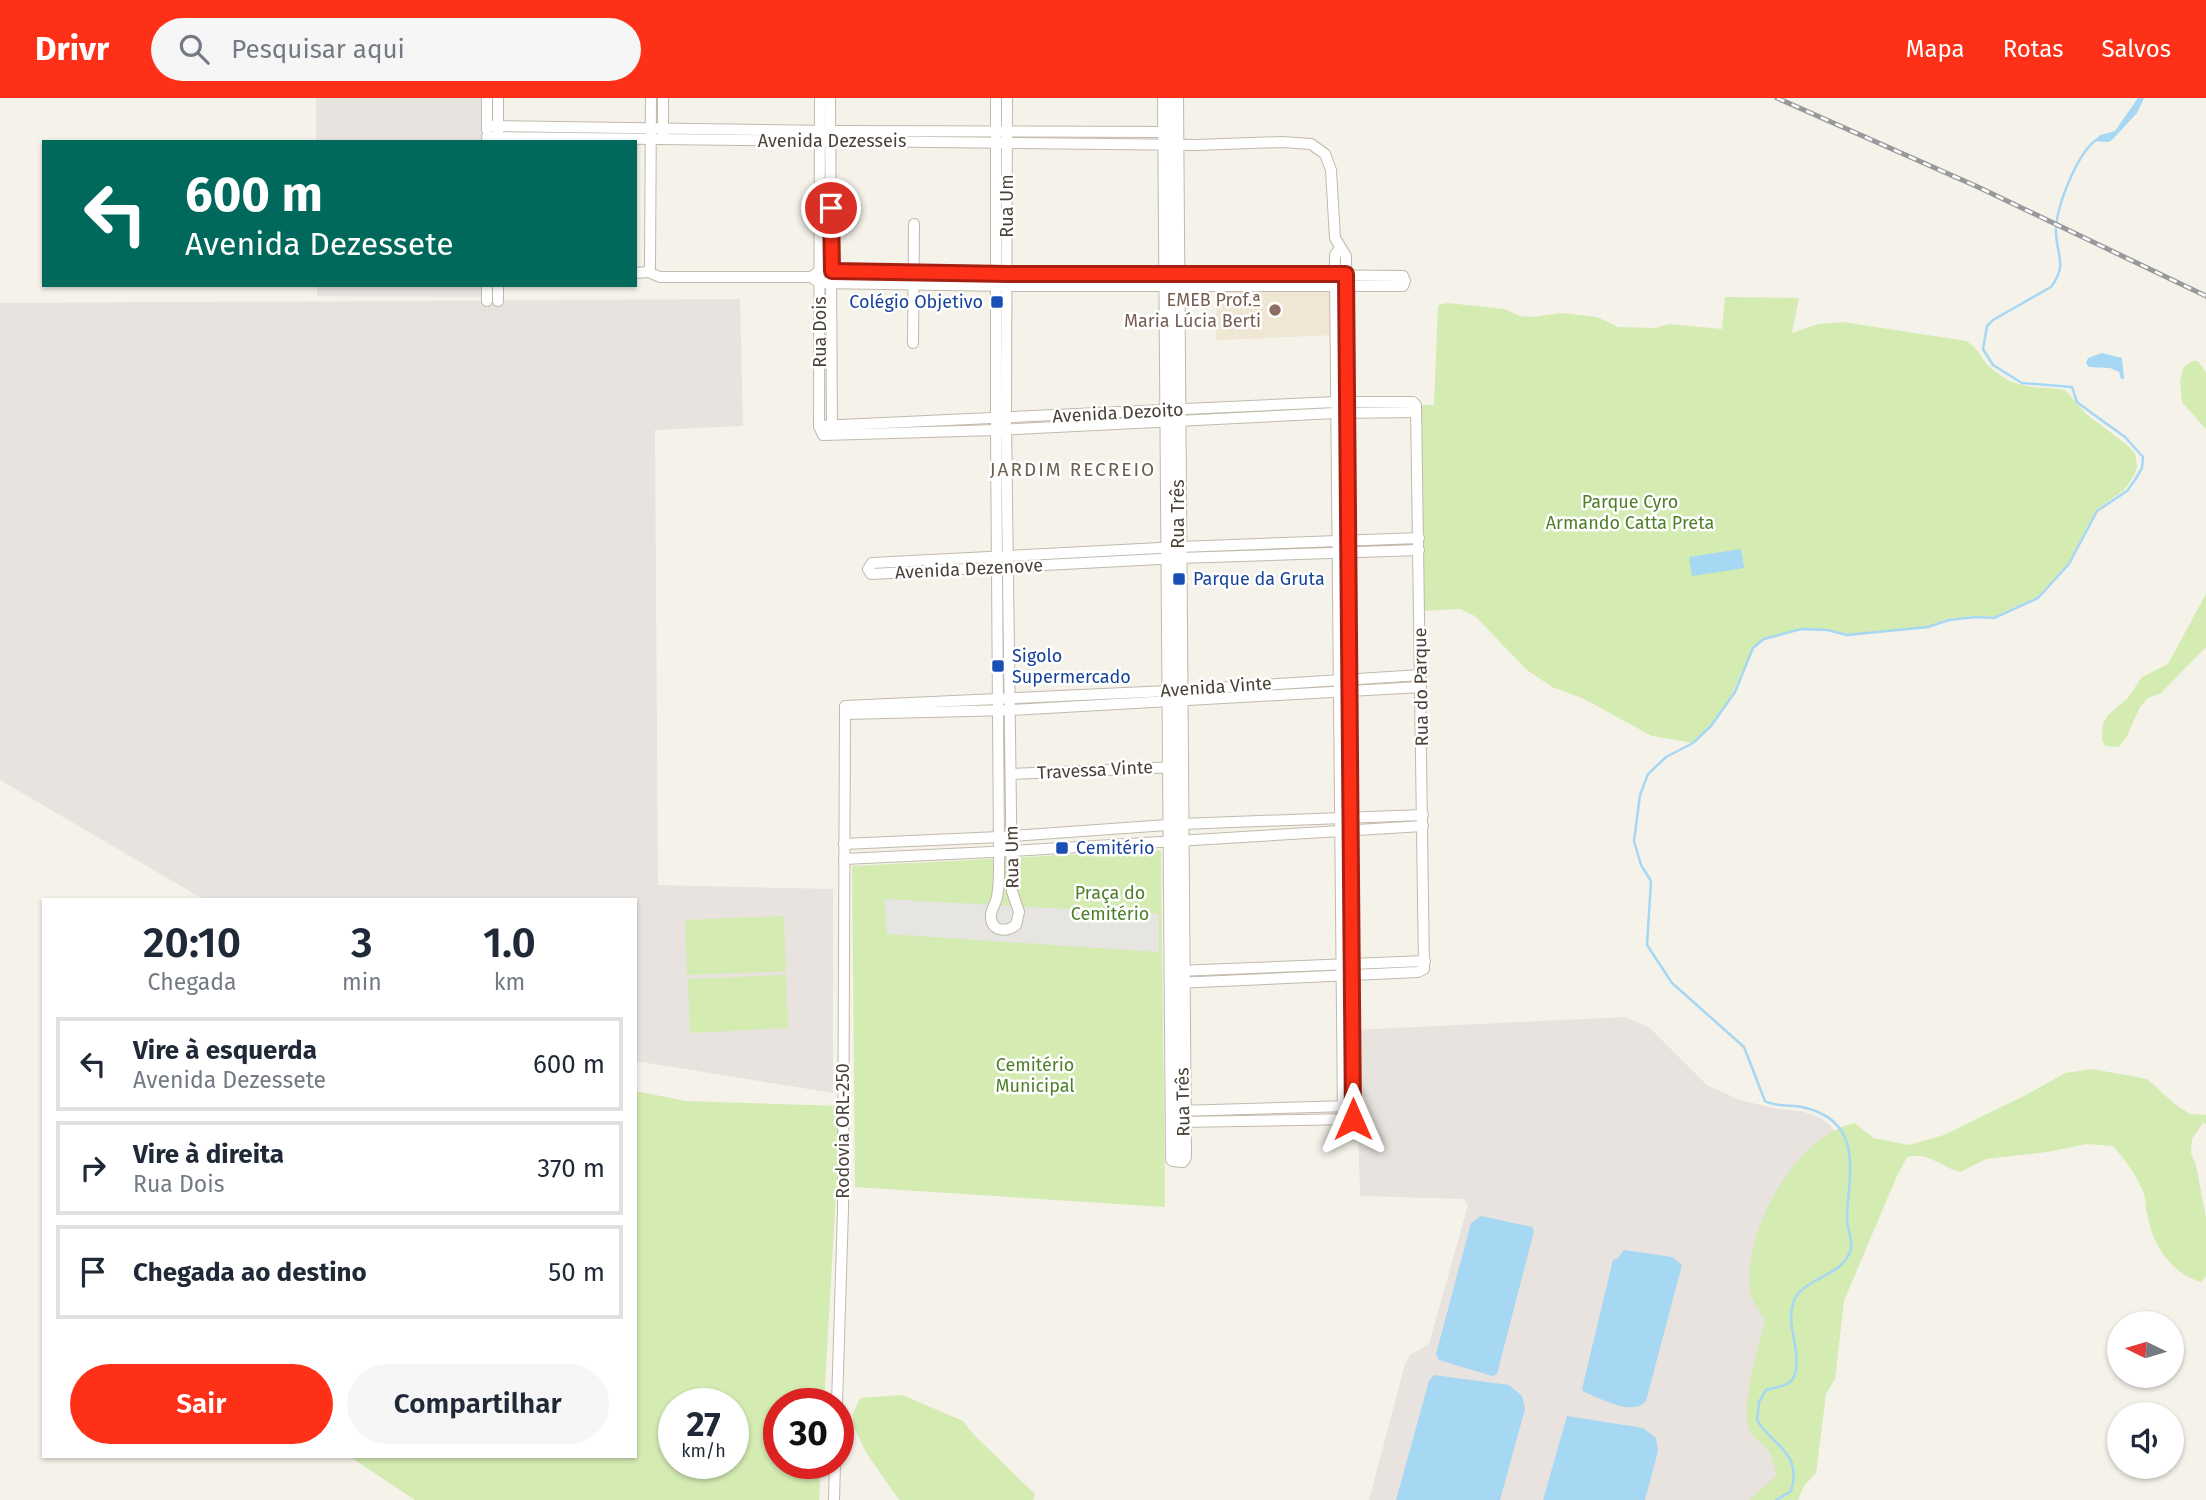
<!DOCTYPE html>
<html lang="pt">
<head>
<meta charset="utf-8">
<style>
  :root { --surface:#fff; --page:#f6f6f7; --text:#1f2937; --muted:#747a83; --line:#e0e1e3; --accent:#ff3018 }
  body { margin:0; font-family:"Fira Sans",sans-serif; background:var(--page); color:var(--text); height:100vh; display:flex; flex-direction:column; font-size:26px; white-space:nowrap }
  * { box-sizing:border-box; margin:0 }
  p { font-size:23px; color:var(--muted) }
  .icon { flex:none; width:38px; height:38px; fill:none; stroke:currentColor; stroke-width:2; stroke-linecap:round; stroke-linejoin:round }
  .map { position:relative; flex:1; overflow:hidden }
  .side { position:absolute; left:42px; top:800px; width:595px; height:560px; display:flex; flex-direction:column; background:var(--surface); border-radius:0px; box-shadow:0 2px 5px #0004 }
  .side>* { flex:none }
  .banner { position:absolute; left:42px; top:42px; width:595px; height:147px; border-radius:0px; box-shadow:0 2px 5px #0004; background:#00695c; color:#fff; overflow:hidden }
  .needle { width:46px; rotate:275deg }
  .fabs { position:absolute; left:2107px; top:1213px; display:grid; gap:14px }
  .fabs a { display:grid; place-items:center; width:77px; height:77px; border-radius:50%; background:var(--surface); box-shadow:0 2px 5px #0004; font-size:35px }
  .speed { position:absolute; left:658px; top:1290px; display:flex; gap:14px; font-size:35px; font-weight:700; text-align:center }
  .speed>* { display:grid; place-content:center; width:91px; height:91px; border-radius:50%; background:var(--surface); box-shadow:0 2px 5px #0004; line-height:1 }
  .speed small { font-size:18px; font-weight:400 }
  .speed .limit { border:10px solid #d22; background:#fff; color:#111 }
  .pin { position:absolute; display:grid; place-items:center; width:60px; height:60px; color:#fff; margin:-30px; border:4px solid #fff; border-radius:50%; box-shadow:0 2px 7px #0007 }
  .me { position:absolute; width:77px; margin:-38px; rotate:0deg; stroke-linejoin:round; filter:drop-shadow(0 0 5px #0008) }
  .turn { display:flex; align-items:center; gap:24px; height:147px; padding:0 28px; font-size:32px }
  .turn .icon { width:91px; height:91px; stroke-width:2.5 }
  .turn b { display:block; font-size:49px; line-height:60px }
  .eta { display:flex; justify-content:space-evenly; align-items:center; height:119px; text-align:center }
  .eta b { font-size:42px; font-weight:600; line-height:49px }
  .action { display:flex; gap:14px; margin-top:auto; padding:14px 28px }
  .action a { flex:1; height:80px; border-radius:42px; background:var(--accent); color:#fff; font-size:28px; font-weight:600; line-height:80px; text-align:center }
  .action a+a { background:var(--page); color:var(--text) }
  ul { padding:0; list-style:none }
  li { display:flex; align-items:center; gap:21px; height:94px; margin:0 14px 10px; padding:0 14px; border:4px solid var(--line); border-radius:0px }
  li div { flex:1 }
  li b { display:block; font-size:26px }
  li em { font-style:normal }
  header { display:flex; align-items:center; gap:42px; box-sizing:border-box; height:98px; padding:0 35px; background:var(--accent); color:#fff }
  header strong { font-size:33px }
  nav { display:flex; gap:38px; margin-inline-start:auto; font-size:24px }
  .search { width:490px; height:63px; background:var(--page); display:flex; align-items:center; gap:18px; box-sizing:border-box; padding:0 24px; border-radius:38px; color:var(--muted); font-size:26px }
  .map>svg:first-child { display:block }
</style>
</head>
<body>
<header>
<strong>Drivr</strong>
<div class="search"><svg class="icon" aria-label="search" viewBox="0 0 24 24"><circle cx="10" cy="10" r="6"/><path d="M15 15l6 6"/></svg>Pesquisar aqui</div>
<nav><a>Mapa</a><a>Rotas</a><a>Salvos</a></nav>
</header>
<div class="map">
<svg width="2206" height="1402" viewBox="0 0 2206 1402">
  <rect width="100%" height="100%" fill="#f5f2ea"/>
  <!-- industrial -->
  <g fill="#e8e3df">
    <rect x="316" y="0" width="171" height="44"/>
    <polygon points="317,187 486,187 486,199 317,198"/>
    <polygon points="740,201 743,328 655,332 658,787 833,791 833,995 635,963 635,802 203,801 0,682 0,205"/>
    <polygon points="1626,919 1650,930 1707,987 1740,1002 1778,1011 1801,1013 1821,1020 1831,1028 1847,1053 1786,1359 1769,1402 1369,1402 1405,1266 1410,1257 1429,1246 1468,1107 1464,1101 1360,1098 1358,1026 1353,1022 1353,932"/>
  </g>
  <!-- education -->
  <polygon fill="#efe6d4" points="1216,187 1335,188 1335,237 1216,242"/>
  <!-- green -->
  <g fill="#d4ebb2" fill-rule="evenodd">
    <path d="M 1725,199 L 1799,200 L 1792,235 L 1818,226 L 1843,224 L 1966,243 C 1981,252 1980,261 1992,271 C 2018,293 2034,287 2065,292 L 2086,316 L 2126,346 L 2135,355 L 2137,369 L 2134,378 L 2124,392 L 2096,412 L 2068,466 L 2037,499 L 1993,519 L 1975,518 L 1948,521 L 1928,529 L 1847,537 L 1827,532 L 1801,530 L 1764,540 L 1753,550 L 1727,607 L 1711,628 L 1693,645 L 1652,638 L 1582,600 L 1552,589 L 1527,572 L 1475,518 L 1460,511 L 1420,513 L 1416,307 L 1434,307 L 1438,207 L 1448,205 L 1504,211 L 1520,218 L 1532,219 L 1562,215 L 1597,219 L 1618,229 L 1656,230 L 1668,226 L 1722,231 Z"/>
    <polygon points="2192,263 2198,263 2206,275 2206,331 2182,304 2180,283 2183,270"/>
    <polygon points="2206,496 2206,549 2161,595 2148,600 2140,609 2126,640 2119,649 2105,648 2102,642 2103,626 2107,618 2127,601 2142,579 2168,566"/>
    <polygon points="1161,752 1165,1109 855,1089 852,768"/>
    <polygon points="784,818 786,873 687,877 685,822"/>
    <polygon points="786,877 788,930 690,935 688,881"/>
    <path d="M 2092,971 L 2147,981 L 2176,1007 L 2190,1016 L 2206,1017 L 2206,1026 L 2203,1025 L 2192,1041 L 2191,1055 L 2196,1067 L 2206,1120 L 2206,1178 L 2201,1184 C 2170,1175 2152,1146 2147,1115 C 2145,1108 2146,1101 2143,1093 C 2136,1076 2125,1062 2113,1048 L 2087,1046 L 2047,1054 L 1986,1061 L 1960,1074 C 1941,1069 1928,1053 1907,1059 L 1896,1080 L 1844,1203 L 1835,1281 L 1826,1296 L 1816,1375 L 1804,1388 L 1798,1402 L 1749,1402 L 1776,1378 C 1775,1369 1773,1359 1768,1352 C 1762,1344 1753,1341 1749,1331 C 1740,1308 1759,1248 1765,1222 C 1760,1214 1752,1203 1750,1193 C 1742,1135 1795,1037 1855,1025 L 1873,1040 L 1909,1047 L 1944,1037 L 2028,996 L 2065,975 Z"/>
    <path d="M 635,993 L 686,1003 L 841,1008 L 824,1305 L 779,1306 L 779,1365 L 821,1365 L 819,1402 L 415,1402 L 349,1358 L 635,1358 ZM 674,1306 L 733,1306 L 733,1365 L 674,1365 Z"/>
    <polygon points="902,1297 963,1323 975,1338 1035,1396 1033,1402 899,1402 867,1356 853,1327 853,1316 860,1300"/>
  </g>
  <!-- parking -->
  <polygon fill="#e7e5e2" points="884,801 1159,816 1159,854 887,836"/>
  <!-- water -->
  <g fill="#a6d7f3">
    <polygon points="2138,0 2144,0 2137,15 2112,42 2108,44 2094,43 2100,37 2115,33"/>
    <polygon points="2102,255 2122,260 2124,281 2121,281 2119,274 2110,270 2089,269 2086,265 2088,260"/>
    <polygon points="1741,451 1744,470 1692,478 1689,459"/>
    <polygon points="1481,1118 1532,1129 1534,1133 1497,1276 1492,1278 1439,1262 1436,1256 1471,1125"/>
    <path d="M 1624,1152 L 1672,1159 L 1682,1167 L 1646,1303 C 1632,1319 1601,1300 1584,1294 L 1582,1291 L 1613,1162 L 1618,1160 Z"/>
    <polygon points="1434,1277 1509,1287 1522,1298 1525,1311 1500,1402 1396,1402 1429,1283"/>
    <polygon points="1567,1318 1643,1330 1656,1340 1658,1353 1645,1402 1543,1402"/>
  </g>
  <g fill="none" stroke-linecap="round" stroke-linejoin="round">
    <!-- stream -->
    <path stroke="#a6d7f3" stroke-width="2.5" d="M 1776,1402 L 1791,1393 C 1803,1354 1772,1348 1757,1322 L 1759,1304 L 1766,1292 C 1773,1290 1781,1289 1787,1286 C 1806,1276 1791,1236 1791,1221 C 1791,1216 1792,1209 1793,1205 C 1799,1185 1828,1180 1842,1166 C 1861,1145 1845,1138 1847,1116 C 1850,1073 1862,1024 1806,1010 C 1793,1006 1777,1010 1765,1003 L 1744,949 L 1672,885 L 1647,847 L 1651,783 L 1641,767 L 1634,743 L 1640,697 L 1648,676 L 1666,659 L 1693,645 L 1711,628 L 1735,594 L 1753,550 L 1764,541 L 1801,531 L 1827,532 L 1847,537 L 1928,529 L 1949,522 L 1976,519 L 1994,520 L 2038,500 L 2069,466 L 2097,413 L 2127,393 L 2135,382 L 2142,370 L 2143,359 L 2125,339 L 2082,308 L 2077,304 L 2072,289 L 2022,285 L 1993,267 L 1983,251 L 1987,228 L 1993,222 L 2051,189 C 2069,166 2055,155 2056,131 C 2057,107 2077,56 2096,42"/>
    <!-- minor casing -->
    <g stroke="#c2b9ac" stroke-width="12">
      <g id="minor">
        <polyline points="663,0 663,35"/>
        <polyline points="820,0 819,328 823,337 996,332 1336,315 1416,314"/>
        <polyline points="830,0 832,332"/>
        <path d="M 996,0 L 996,332 L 999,753 C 999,768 1000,784 997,799 C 996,806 990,812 991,820 C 992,834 1007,834 1016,827 L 1019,814 L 1012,793 L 1006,321 L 1007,0"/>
        <polyline points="487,28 831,33 1170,34"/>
        <polyline points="487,32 487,0"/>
        <polyline points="498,34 498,0"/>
        <polyline points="487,39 1196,47 1282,44 1311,46 1325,56 1331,72 1335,140 1346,158 1353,1021 1179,1024"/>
        <polyline points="1340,150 1335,157 1335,176 1343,1021"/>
        <polyline points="648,174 650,169 651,0"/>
        <polyline points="635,175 648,174 660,179 811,179 820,173 1403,178 1405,183 1403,188 1008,188 820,185 811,179"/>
        <polyline points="487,187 487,203"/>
        <polyline points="498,187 498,203"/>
        <polyline points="913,245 914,126"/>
        <polyline points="819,328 1336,304 1413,304 1416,307 1424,871 1418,874 1176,885"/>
        <polyline points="1419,440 1179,449 872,465 868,471 871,476 1179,460 1419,452"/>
        <polyline points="845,616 1010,612 1421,589"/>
        <polyline points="1011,676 1176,669"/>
        <polyline points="844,746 999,739 1181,726 1423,717"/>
        <polyline points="844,761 1012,753 1423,728"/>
        <polyline points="1176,873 1425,863"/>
        <polyline points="1177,1013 1350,1008"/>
        <polyline points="837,1306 843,1111 845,608 1168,593 1421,577"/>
        <polyline points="834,1402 835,1365"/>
      </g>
    </g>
    <!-- tertiary casing -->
    <g stroke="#c2b9ac" stroke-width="16">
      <polyline id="tertiary" points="1165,0 1173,1061 1182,1062 1184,1059 1176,0"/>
    </g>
    <!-- minor -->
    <use href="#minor" stroke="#fff" stroke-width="10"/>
    <!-- tertiary -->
    <use href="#tertiary" stroke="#fff" stroke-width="14"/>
    <!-- rail casing -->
    <g stroke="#999" stroke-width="5">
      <polyline id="rail" points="1777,0 1978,89 2206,198"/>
    </g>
    <!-- rail -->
    <use href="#rail" stroke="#fff" stroke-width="2.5" stroke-dasharray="8" stroke-linecap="butt"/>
  </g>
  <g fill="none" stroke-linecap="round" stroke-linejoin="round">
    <!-- route casing -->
    <g stroke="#a61f10" stroke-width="18">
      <polyline id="route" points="831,110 832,173 1008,176 1346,176 1353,1021"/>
    </g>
    <!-- route -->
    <use href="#route" stroke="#ff3018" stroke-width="12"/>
  </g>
  <!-- markers -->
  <g fill="#1a4fb4" stroke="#fff" stroke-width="2.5">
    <rect x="990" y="197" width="14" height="14" rx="3.5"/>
    <rect x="1172" y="474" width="14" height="14" rx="3.5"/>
    <rect x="991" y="561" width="14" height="14" rx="3.5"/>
    <rect x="1055" y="743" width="14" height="14" rx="3.5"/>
  </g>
  <circle fill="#8d6e63" stroke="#fff" stroke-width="2.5" cx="1275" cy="212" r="7"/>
  <g text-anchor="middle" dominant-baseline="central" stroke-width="5" stroke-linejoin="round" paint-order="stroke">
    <!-- street labels -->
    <g font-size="18" fill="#4a4238" stroke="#fff">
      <text x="832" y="43">Avenida Dezesseis</text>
      <text transform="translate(1007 108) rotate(-90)">Rua Um</text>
      <text transform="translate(820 234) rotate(-90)">Rua Dois</text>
      <text transform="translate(1118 315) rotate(-3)">Avenida Dezoito</text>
      <text transform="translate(1178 416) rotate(-90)">Rua Três</text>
      <text transform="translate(969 471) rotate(-3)">Avenida Dezenove</text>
      <text transform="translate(1216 589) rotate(-4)">Avenida Vinte</text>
      <text transform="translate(1421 589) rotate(-91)">Rua do Parque</text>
      <text transform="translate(1095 672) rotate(-3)">Travessa Vinte</text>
      <text transform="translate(1012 759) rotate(-91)">Rua Um</text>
      <text transform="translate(1183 1004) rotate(-91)">Rua Três</text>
      <text transform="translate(843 1033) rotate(-90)">Rodovia ORL-250</text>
    </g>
    <!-- education labels -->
    <g font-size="18" fill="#785e54" stroke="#fff" text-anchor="end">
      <text x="1261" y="202">EMEB Prof.ª<tspan x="1261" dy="21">Maria Lúcia Berti</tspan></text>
    </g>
    <!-- transit labels -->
    <g font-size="18" fill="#164399" stroke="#fff" text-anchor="start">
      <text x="983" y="204" text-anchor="end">Colégio Objetivo</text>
      <text x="1193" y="481">Parque da Gruta</text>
      <text x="1012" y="558">Sigolo<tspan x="1012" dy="21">Supermercado</tspan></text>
      <text x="1076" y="750">Cemitério</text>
    </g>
    <!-- park labels -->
    <g font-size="18" fill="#4d7f28" stroke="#fff">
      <text x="1630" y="404">Parque Cyro<tspan x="1630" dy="21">Armando Catta Preta</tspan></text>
      <text x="1110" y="795">Praça do<tspan x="1110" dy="21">Cemitério</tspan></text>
      <text x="1035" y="967">Cemitério<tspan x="1035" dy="21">Municipal</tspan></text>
    </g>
    <!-- neighbourhood labels -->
    <g font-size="19" letter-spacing="2" fill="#6d604f" stroke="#fff">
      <text x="1073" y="371">JARDIM RECREIO</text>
    </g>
  </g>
</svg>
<div class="fabs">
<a><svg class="needle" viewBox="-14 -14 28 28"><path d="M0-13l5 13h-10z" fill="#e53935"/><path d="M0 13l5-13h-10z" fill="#747a83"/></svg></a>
<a><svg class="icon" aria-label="sound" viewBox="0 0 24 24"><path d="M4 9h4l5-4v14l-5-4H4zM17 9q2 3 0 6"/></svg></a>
</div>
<div class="speed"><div>27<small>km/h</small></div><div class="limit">30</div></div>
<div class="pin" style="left:831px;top:110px;background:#d93025"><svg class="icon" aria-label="arrive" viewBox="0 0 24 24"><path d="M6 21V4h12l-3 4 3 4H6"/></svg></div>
<svg class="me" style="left:1353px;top:1021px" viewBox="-20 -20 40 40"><path d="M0-17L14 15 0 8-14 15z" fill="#ff3018" stroke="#fff" stroke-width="4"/></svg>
<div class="banner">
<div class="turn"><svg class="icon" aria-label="left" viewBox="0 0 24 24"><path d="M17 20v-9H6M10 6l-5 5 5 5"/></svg><div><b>600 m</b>Avenida Dezessete</div></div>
</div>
<section class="side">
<div class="eta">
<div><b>20:10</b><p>Chegada</p></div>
<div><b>3</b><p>min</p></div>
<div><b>1.0</b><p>km</p></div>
</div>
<ul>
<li><svg class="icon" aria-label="left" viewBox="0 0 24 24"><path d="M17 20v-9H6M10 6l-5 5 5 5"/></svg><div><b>Vire à esquerda</b><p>Avenida Dezessete</p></div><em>600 m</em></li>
<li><svg class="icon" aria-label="right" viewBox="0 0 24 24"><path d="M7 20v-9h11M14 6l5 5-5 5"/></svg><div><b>Vire à direita</b><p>Rua Dois</p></div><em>370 m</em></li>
<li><svg class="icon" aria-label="arrive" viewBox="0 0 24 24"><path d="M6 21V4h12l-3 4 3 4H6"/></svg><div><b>Chegada ao destino</b></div><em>50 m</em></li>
</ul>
<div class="action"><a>Sair</a><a>Compartilhar</a></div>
</section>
</div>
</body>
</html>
